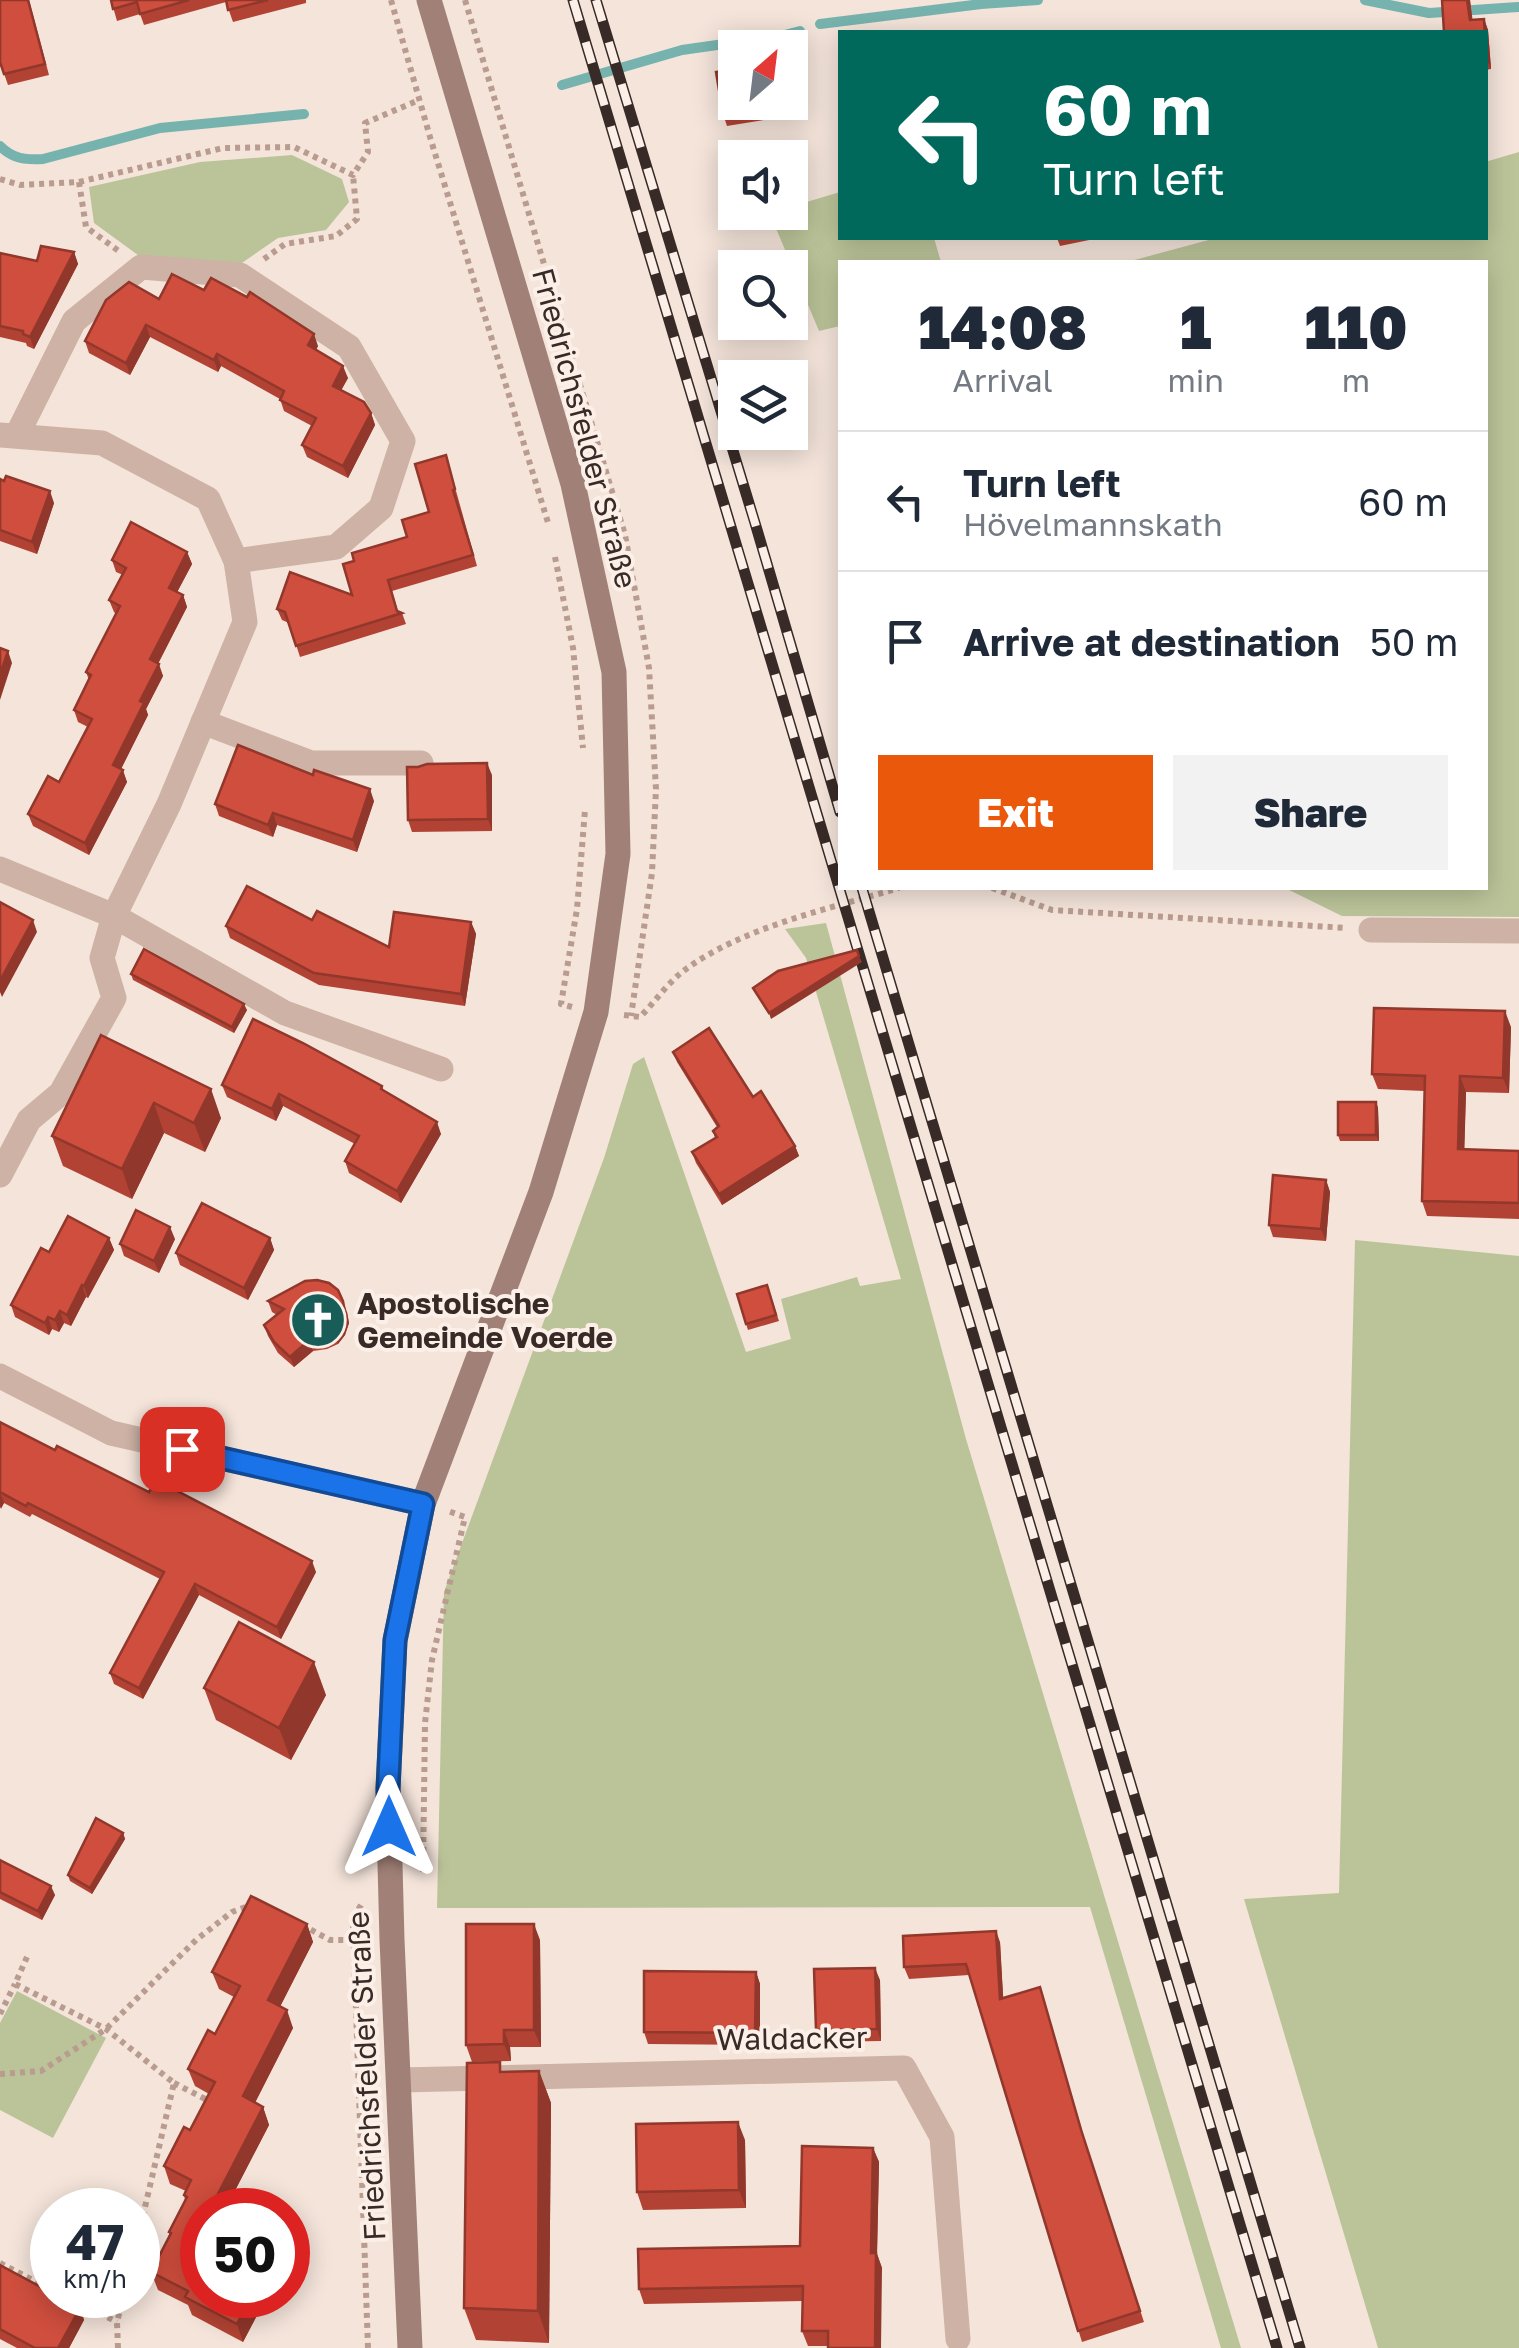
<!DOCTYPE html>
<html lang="en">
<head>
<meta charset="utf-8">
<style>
  :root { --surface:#fff; --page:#f2f2f3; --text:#1f2937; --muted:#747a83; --line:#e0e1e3; --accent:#ea580c }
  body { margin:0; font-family:"Golos Text",sans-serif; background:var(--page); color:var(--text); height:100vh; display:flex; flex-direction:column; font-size:38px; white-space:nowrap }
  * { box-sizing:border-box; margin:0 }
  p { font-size:32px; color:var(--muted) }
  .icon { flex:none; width:55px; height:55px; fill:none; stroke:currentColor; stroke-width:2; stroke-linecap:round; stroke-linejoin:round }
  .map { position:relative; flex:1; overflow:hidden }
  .details { position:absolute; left:838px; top:260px; width:650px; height:630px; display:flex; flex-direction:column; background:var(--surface); border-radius:0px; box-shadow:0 5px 25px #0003 }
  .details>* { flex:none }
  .banner { position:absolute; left:838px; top:30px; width:650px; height:210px; border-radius:0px; box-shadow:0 5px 25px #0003; background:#00695c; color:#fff; overflow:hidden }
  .needle { width:65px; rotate:28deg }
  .fabs { position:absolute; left:718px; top:30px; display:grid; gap:20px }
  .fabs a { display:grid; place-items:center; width:90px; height:90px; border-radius:0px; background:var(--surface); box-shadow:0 5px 25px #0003; font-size:50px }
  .speed { position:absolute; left:30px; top:2188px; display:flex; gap:20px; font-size:50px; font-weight:700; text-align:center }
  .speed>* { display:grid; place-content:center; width:130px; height:130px; border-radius:50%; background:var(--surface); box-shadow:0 5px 25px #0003; line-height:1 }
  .speed small { font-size:25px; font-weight:400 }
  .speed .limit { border:15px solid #d22; background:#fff; color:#111 }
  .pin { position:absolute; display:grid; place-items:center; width:85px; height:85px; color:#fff; margin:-42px; border-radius:20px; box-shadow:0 5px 15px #0006 }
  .me { position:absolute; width:110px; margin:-55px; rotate:0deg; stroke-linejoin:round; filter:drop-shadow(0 0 8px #0008) }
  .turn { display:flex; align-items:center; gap:35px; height:210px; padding:0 40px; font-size:45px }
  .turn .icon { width:130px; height:130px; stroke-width:2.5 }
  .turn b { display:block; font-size:70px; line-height:85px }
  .eta { display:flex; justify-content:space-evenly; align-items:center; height:170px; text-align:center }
  .eta b { font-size:60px; font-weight:800; line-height:70px }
  .action { display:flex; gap:20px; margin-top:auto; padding:20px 40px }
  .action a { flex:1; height:115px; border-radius:0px; background:var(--accent); color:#fff; font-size:40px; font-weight:800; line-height:115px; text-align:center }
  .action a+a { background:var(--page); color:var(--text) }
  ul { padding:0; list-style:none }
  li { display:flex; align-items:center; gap:30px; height:140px; padding:0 40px; border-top:2px solid var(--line) }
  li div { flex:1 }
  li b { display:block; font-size:38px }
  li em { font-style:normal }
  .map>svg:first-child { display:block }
</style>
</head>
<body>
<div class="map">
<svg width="1519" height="2348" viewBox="0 0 1519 2348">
  <rect width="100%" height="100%" fill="#f4e4da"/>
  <!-- green -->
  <g fill="#bbc499">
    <polygon points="1519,152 1519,917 1342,916 1285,888 1485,888 1485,262 1127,262 1216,238 1485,238 1485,162"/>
    <polygon points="292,155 342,179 349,202 326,230 278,238 239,265 142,258 94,223 89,187 200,162"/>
    <polygon points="840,192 840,238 934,238 941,262 840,262 840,326 819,331 770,214 790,212 790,207"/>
    <polygon points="826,923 966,1439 1241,2348 1221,2348 1090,1907 437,1908 444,1592 604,1158 633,1064 644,1057 746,1352 791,1339 781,1299 857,1277 860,1286 901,1279 806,958 785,929"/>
    <polygon points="1355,1240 1519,1256 1519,2348 1378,2348 1244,1899 1339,1893"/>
    <polygon points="17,1991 106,2038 53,2138 0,2110 0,2023"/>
  </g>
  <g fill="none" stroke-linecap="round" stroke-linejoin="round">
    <!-- stream -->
    <g stroke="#77b3ae" stroke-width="10">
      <polyline points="1365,0 1429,13 1518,7"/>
      <polyline points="820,24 981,4 1038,0"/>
      <polyline points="562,85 682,50 724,44 742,46 800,31"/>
      <path d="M 0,146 C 13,159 25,160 43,159 L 160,128 L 304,114"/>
    </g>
    <!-- path -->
    <g stroke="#b99c8f" stroke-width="6" stroke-dasharray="5 5" stroke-linecap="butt">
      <polyline points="391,0 430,137 549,526"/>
      <polyline points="465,0 625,535 649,668 656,789 652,873 631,1016"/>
      <polyline points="0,179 20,185 79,182 223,148 294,147 353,175 368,152 365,123 419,100"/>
      <polyline points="79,182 86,227 120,252"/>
      <polyline points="264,259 285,244 336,236 357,219 353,175"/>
      <polyline points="555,557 573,648 583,748"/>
      <polyline points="992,888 1052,910 1347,928"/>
      <polyline points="572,1007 561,1004 577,909 585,810"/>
      <path d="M 624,1015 L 640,1017 C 654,1003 667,984 682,972 C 741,927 829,909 899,888"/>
      <polyline points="423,1872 425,1723 432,1660 465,1517 448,1511"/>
      <polyline points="361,1905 355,1915 353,1925 368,2348"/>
      <polyline points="302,1925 330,1940 356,1940"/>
      <polyline points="27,1957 15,1984 106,2029 174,2083 138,2237"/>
      <polyline points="0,2014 15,1984"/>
      <polyline points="0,2074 41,2071 106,2029 196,1940 232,1912 251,1905"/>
      <polyline points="174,2083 213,2103"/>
      <polyline points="0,2263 52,2290"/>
      <polyline points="63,2295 117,2322"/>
      <polyline points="118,2348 117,2322 124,2295"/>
    </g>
    <!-- street -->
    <g stroke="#cdb2a5" stroke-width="25">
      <polyline points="0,435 102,443 208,499 236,561 245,622 169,804 114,916 102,958 114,998 61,1093 29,1120 0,1175"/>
      <polyline points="17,435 74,321 141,267 240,275 349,347 403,441 381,508 336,547 236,561"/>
      <polyline points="203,722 311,763 421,763"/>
      <polyline points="0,869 114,916 285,1013 441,1069"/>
      <polyline points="1371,930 1519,931"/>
      <polyline points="0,1376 111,1433 423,1504"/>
      <polyline points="400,2080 904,2068 942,2137 958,2339"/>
    </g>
    <!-- secondary -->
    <polyline stroke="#a08077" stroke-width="25" points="410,2348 392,1940 388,1789 395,1641 423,1504 541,1192 596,1012 618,854 614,672 573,484 429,0"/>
    <!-- rail casing -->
    <g stroke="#382a27" stroke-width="11">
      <g id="rail">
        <polyline points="573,0 1277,2348"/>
        <polyline points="596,0 755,523 840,812"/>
        <polyline points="862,888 1300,2348"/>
      </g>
    </g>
    <!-- rail -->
    <use href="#rail" stroke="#fbefe7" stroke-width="8" stroke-dasharray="22" stroke-linecap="butt"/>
  </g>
  <!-- wall -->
  <g fill="#b24334">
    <polygon points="0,0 29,0 49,75 8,85 0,62"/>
    <polygon points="111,0 306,0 306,3 233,22 226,2 144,25 140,14 117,21"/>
    <polygon points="1442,0 1470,0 1472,19 1484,19 1488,30 1491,69 1485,70 1485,32"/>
    <polygon points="790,82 795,115 727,126 723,114 790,102"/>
    <polygon points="1057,238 1099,238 1060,246"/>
    <polygon points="74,252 78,264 34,349 27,346 26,343 0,337 0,253 37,261"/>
    <polygon points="159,299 318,346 316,350 348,378 341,390 371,413 375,425 348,478 307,457 302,445 312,426 284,411 280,399 221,366 218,372 150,337 130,375 89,353 85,341"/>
    <polygon points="446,455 477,566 392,591 398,612 402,613 406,624 300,657 289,623 282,620 277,609 352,595 354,561 407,537 429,512"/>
    <polygon points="0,479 54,503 37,554 0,541"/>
    <polygon points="187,552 192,564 177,592 183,595 187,607 158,664 163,676 146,709 148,715 121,769 127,782 89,855 33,826 28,814 59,782 88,727 78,722 74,710 89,680 86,672 116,614 114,612 109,600 123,575 116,572 112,560"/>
    <polygon points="492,775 492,831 412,832 408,820"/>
    <polygon points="374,801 357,852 277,825 273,837 219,816 215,804"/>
    <polygon points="312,920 389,947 471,922 476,934 465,1006 319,985 230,938 226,926"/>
    <polygon points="131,974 247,1010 234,1033 133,980"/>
    <polygon points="1511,1027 1509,1093 1466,1092 1464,1149 1519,1151 1519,1219 1427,1216 1422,1201 1424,1091 1378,1089 1372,1074"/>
    <polygon points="101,1035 221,1118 205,1152 164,1133 132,1199 63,1166 52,1136"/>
    <polygon points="673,1052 753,1097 795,1146 799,1156 722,1205 696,1163 692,1152 715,1138 713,1131 717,1127 677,1062"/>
    <polygon points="222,1085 382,1086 384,1091 441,1134 401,1203 349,1173 345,1161 355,1144 283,1106 276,1121 227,1097"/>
    <polygon points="1376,1102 1378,1108 1379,1141 1340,1141 1338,1135"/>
    <polygon points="1326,1180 1330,1192 1326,1241 1273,1237 1269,1225"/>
    <polygon points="109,1238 114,1250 88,1298 86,1297 71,1326 64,1323 59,1332 52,1329 49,1335 15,1317 11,1305 49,1252"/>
    <polygon points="270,1238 274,1250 248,1300 180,1265 176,1253"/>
    <polygon points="175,1239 159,1273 124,1256 120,1244"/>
    <polygon points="767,1285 779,1321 748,1330 746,1324"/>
    <polygon points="268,1301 347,1312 349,1323 345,1335 338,1344 327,1349 313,1351 294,1367 278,1353 268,1336 264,1325 277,1315 272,1312"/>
    <polygon points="0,1422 55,1450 149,1492 316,1572 281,1639 199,1595 143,1699 114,1684 110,1673 160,1579 32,1514 30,1517 4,1503 0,1508"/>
    <polygon points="204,1688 326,1695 291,1760 216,1720"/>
    <polygon points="123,1833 125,1839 92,1894 70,1881 68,1875"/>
    <polygon points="0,1860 55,1895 42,1920 0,1899"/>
    <polygon points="307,1924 313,1942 280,2007 293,2028 255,2103 263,2107 269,2125 230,2200 236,2203 238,2210 202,2210 202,2295 276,2295 270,2308 263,2304 243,2342 192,2315 188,2305 158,2290 151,2272 170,2235 169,2232 185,2200 184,2195 186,2191 170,2184 164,2166 190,2130 209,2094 195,2086 188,2069 215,2034 234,1997 219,1989 212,1972"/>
    <polygon points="540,1940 541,2047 510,2047 511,2061 472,2062 466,2045"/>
    <polygon points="1000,1942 1003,1998 1040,1987 1086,2144 1144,2322 1082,2342 969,1975 909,1979 904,1967"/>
    <polygon points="756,1972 760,1984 760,2045 648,2044 644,2032"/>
    <polygon points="880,1980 881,2041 820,2042 816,2030"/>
    <polygon points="539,2071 551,2103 549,2343 476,2340 464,2308 503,2072"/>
    <polygon points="745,2140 746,2208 643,2210 637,2192"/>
    <polygon points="873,2148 879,2162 877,2254 882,2268 828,2346 808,2346 802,2331 803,2301 644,2304 639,2289 800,2246"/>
    <polygon points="0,2265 80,2308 84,2320 69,2348 17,2348 0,2339"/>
  </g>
  <!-- shaded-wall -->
  <g fill="#91372b">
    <polygon points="1467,0 1470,0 1474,31 1470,20"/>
    <polygon points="1484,19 1488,30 1491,69 1486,58"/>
    <polygon points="790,82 795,115 790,97"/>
    <polygon points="74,252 78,264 34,349 30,337"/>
    <polygon points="146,325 150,337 130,375 126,363"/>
    <polygon points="314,334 318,346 312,357 308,345"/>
    <polygon points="217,354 221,366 218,372 214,360"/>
    <polygon points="343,366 348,378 337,398 333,386"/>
    <polygon points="371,413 375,425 348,478 343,466"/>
    <polygon points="50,491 54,503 37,554 32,542"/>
    <polygon points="187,552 192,564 173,600 169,588"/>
    <polygon points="183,595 187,607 154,671 150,659"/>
    <polygon points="8,651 12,663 0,700 0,675"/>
    <polygon points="159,664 163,676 146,709 148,715 117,777 113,765 140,701"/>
    <polygon points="487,763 492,775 492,831 488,819"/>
    <polygon points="123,770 127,782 89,855 85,843"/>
    <polygon points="370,789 374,801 357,852 353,840"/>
    <polygon points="273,813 277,825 273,837 268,825"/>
    <polygon points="33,920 37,932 2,997 0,992 0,981"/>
    <polygon points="471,922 476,934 465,1006 461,994"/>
    <polygon points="859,956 862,962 771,1019 769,1013"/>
    <polygon points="244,1004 247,1010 234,1033 232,1027"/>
    <polygon points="1505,1011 1511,1027 1509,1093 1503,1078"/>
    <polygon points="1460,1076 1466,1092 1464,1164 1458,1149"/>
    <polygon points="211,1089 221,1118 205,1152 194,1123"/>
    <polygon points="279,1094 283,1106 276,1121 272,1109"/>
    <polygon points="1376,1102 1378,1108 1379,1141 1376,1135"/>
    <polygon points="154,1103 164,1133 132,1199 122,1169"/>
    <polygon points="437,1122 441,1134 401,1203 397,1191"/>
    <polygon points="795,1146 799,1156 722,1205 719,1194"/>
    <polygon points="1326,1180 1330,1192 1326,1241 1321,1229"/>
    <polygon points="170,1227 175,1239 159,1273 154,1261"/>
    <polygon points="109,1238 114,1250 88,1298 84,1286"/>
    <polygon points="270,1238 274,1250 248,1300 244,1288"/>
    <polygon points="82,1285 86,1297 71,1326 67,1315"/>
    <polygon points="343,1301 347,1312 349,1323 345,1335 338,1344 334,1333"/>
    <polygon points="60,1311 64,1323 59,1332 55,1320"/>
    <polygon points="48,1317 52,1329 49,1335 45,1323"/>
    <polygon points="309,1340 313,1351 294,1367 290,1357"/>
    <polygon points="0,1492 4,1503 1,1509 0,1506"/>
    <polygon points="312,1561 316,1572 281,1639 277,1627"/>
    <polygon points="195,1584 199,1595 143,1699 139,1688"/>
    <polygon points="314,1662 326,1695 291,1760 279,1728"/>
    <polygon points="123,1833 125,1839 92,1894 90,1888"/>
    <polygon points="51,1886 55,1895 42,1920 38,1911"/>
    <polygon points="307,1924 313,1942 274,2018 268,2000"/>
    <polygon points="534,1924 540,1940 541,2047 534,2030"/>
    <polygon points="996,1931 1000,1942 1004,2011 1000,1999"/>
    <polygon points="875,1968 880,1980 881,2041 877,2029"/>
    <polygon points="756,1972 760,1984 760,2045 755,2033"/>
    <polygon points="287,2010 293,2028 249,2114 243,2096"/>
    <polygon points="504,2030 510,2047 511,2061 504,2044"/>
    <polygon points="539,2071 551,2103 549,2343 538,2311"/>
    <polygon points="263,2107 269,2125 225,2210 218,2194"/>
    <polygon points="738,2122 745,2140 746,2208 739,2190"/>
    <polygon points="873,2148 879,2162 877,2254 882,2268 881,2348 875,2348 871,2253"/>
    <polygon points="290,2238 297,2255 288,2273 288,2243"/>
    <polygon points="252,2295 259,2295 263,2304 243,2342 237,2324"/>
    <polygon points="265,2295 276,2295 270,2308"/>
    <polygon points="80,2308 84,2320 69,2348 58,2348"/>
  </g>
  <!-- building -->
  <g fill="#cf4e3d" stroke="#91372b" stroke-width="2.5">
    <polygon points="0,0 28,0 45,64 4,74 0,62"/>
    <polygon points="111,0 189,0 140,14 137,2 113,9"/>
    <polygon points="226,0 268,0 228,10"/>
    <polygon points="1442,0 1467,0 1470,20 1484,19 1486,58 1485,58 1485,32 1444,32"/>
    <polygon points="735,69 735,102 790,102 790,97 791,103 723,114 716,72"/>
    <polygon points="41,246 74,252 30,337 23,334 23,331 0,326 0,253 37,261"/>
    <polygon points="172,274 204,290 211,278 247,297 250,292 314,334 308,345 343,366 333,386 364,402 371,413 343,466 302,445 316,418 280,400 284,391 217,354 214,360 146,325 126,363 85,341 106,300 129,282 159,299"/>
    <polygon points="446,455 455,489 453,490 473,555 388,580 397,611 402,613 296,646 285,612 277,609 290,572 352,595 343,564 354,561 352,553 407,537 402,520 429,512 415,464"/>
    <polygon points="6,476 50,491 32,542 0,530 0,479 4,481"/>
    <polygon points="131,522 187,552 169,588 183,595 150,659 159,664 140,701 144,703 113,765 123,770 85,843 28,814 48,776 59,782 92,719 74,710 91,675 86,672 120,606 109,600 126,568 112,560"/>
    <polygon points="0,648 8,651 0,675"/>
    <polygon points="238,745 313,775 314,770 370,789 353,840 273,813 268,825 215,804"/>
    <polygon points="487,763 488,819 408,820 407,767 418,767 427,764"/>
    <polygon points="247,886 312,920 317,911 389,947 394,912 471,922 461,994 314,973 226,926"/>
    <polygon points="0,902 33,920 0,981"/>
    <polygon points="144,949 244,1004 232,1027 131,974"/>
    <polygon points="857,950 859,956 769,1013 753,988 778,971"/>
    <polygon points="1374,1008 1505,1011 1503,1078 1460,1076 1458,1149 1519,1151 1519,1203 1422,1201 1425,1076 1372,1074"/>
    <polygon points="253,1019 303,1043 382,1086 381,1089 437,1122 397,1191 345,1161 359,1136 279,1094 272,1109 222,1085"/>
    <polygon points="709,1028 753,1097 761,1091 795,1146 719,1194 692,1152 717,1137 713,1131 719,1126 673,1052"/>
    <polygon points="101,1035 211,1089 194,1123 154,1103 122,1169 52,1136"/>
    <rect x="1338" y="1102" width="38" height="33"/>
    <polygon points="1273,1175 1326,1180 1321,1229 1269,1225"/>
    <polygon points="202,1203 270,1238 244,1288 176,1253"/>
    <polygon points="136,1210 170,1227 154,1261 120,1244"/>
    <polygon points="68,1216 109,1238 84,1286 82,1285 67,1315 60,1311 55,1320 48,1317 45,1323 11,1305 41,1248 49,1252"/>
    <polygon points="317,1280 329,1283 338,1290 343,1301 345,1313 342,1324 334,1333 323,1339 309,1340 290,1357 274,1342 264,1325 284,1309 268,1301 305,1281"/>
    <polygon points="767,1285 776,1315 746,1324 737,1294"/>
    <polygon points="0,1422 55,1450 57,1446 149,1492 156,1480 312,1561 277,1627 195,1584 139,1688 110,1673 164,1572 28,1503 26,1506 0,1492"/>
    <polygon points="239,1622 314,1662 279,1728 204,1688"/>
    <polygon points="96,1818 123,1833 90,1888 68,1875"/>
    <polygon points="0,1860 51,1886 38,1911 0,1892"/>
    <polygon points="251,1896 307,1924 268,2000 287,2010 243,2096 263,2107 218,2194 236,2203 233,2209 235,2210 202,2210 202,2295 252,2295 237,2324 185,2297 188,2291 151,2272 171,2233 169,2232 187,2197 184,2195 191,2180 164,2166 184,2127 190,2130 215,2082 188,2069 208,2030 215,2034 240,1986 212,1972"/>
    <polygon points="466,1924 534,1924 534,2030 504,2030 504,2044 466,2045"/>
    <polygon points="996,1931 1000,1999 1040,1987 1082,2133 1140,2311 1078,2331 966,1964 904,1967 903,1936"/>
    <polygon points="875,1968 877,2029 816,2030 814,1969"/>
    <polygon points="644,1971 756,1972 755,2033 644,2032"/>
    <polygon points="500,2062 500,2072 539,2071 538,2311 464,2308 467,2063"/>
    <polygon points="738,2122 739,2190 637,2192 636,2124"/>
    <polygon points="802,2146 873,2148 871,2253 876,2253 875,2348 828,2348 828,2331 802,2331 803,2286 639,2289 638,2249 800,2246"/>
    <polygon points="0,2265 52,2293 52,2295 56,2295 80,2308 58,2348 35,2348 0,2329"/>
  </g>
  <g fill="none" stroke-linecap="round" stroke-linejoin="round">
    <!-- route casing -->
    <g stroke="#114b97" stroke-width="25">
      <polyline id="route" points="182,1449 423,1504 395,1640 388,1789 389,1827"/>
    </g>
    <!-- route -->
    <use href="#route" stroke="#1a73e8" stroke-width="18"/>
  </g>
  <!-- icons -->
  <defs>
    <g id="church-disc" transform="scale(2.875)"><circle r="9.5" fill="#195d58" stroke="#fbefe7"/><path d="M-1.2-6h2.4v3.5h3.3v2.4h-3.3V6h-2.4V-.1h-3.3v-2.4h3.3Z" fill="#fff"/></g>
  </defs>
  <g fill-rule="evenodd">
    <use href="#church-disc" x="318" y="1320"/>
  </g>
  <g text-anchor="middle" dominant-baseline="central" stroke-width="8" stroke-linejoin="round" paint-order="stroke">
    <!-- street labels -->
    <g font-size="30" fill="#382a27" stroke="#fbefe7">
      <text transform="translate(585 428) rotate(75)">Friedrichsfelder Straße</text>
      <text transform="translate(792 2038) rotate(-1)">Waldacker</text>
      <text transform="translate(366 2076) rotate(-93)">Friedrichsfelder Straße</text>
    </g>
    <!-- poi labels -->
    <g font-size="30" font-weight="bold" fill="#382a27" stroke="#fbefe7" text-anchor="start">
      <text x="357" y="1303">Apostolische<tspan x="357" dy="34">Gemeinde Voerde</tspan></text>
    </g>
  </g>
</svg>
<div class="fabs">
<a><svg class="needle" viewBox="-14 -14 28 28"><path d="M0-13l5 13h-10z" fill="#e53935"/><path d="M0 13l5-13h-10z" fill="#747a83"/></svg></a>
<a><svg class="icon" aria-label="sound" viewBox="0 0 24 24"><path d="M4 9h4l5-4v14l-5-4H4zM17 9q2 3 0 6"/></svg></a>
<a><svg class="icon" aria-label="search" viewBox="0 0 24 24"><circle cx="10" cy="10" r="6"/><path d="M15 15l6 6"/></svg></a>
<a><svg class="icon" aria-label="layers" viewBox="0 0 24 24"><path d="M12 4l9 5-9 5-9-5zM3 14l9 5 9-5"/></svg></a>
</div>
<div class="speed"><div>47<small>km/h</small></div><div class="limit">50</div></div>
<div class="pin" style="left:182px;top:1449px;background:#d93025"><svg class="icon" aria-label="arrive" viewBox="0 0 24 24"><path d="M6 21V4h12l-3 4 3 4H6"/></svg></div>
<svg class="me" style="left:389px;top:1827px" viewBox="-20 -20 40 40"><path d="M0-17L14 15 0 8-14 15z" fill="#1a73e8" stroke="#fff" stroke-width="4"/></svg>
<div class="banner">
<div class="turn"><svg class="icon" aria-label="left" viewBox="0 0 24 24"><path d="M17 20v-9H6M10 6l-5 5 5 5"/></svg><div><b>60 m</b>Turn left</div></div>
</div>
<section class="details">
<div class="eta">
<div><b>14:08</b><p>Arrival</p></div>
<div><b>1</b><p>min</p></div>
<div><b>110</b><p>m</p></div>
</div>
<ul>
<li><svg class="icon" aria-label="left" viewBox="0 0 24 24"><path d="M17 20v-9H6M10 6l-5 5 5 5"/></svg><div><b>Turn left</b><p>Hövelmannskath</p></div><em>60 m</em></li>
<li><svg class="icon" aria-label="arrive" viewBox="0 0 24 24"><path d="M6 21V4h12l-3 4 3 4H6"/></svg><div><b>Arrive at destination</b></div><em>50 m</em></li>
</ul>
<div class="action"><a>Exit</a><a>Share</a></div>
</section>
</div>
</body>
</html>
